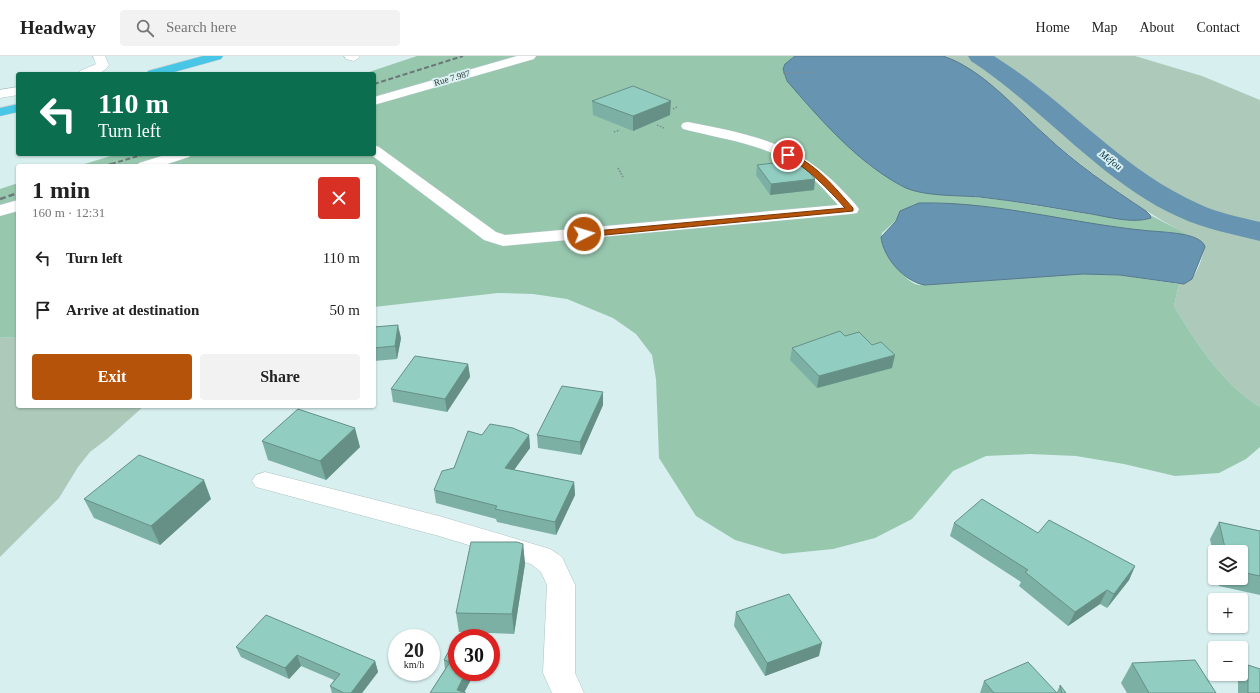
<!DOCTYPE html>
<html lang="en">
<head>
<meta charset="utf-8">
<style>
  :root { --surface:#fff; --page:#f2f2f2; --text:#222; --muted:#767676; --line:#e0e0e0; --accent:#b45309 }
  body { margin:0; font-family:"Times New Roman",serif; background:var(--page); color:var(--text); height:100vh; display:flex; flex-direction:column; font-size:15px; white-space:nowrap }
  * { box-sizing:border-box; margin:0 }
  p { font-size:13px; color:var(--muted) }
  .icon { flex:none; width:22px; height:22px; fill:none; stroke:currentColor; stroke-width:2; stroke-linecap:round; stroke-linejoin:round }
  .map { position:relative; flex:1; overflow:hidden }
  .side { position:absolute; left:16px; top:108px; width:360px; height:244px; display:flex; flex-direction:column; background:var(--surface); border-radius:4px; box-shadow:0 1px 3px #0004 }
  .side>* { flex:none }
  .guide { position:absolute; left:16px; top:16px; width:360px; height:84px; border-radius:4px; box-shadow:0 1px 3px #0004; background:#0b6e4f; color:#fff; overflow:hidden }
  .fabs { position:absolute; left:1208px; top:489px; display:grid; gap:8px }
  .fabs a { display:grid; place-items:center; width:40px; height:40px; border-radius:4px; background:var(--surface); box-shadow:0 1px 3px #0004; font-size:20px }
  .speed { position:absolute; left:388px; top:573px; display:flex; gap:8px; font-size:20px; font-weight:700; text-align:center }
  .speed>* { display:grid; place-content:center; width:52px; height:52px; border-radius:50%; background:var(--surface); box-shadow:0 1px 3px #0004; line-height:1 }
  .speed small { font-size:10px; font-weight:400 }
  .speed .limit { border:6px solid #d22; background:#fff; color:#111 }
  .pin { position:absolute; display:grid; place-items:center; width:34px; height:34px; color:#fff; margin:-17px; border:2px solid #fff; border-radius:50%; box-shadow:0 1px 4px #0007 }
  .me { position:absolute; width:44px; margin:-22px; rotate:85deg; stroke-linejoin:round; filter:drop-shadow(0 0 3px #0008) }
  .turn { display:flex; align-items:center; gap:14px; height:84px; padding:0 16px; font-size:18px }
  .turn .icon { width:52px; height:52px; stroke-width:2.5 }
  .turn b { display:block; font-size:28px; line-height:34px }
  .round { display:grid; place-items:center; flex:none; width:42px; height:42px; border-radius:4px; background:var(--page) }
  .head { display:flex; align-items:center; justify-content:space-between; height:68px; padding:0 16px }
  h1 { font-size:24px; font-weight:600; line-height:30px }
  .button { display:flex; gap:8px; margin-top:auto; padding:8px 16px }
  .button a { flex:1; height:46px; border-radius:4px; background:var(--accent); color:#fff; font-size:16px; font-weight:600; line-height:46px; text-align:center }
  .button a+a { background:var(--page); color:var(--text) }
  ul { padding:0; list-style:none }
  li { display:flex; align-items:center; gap:12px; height:52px; padding:0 16px }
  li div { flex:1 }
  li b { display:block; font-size:15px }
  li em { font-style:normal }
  header { display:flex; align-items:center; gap:24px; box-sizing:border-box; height:56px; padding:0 20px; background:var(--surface); border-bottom:1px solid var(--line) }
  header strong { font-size:19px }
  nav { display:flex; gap:22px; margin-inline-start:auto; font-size:14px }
  .search { width:280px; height:36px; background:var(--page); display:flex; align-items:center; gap:10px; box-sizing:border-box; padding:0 14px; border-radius:4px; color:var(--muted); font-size:15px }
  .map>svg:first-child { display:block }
</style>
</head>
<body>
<header>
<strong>Headway</strong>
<div class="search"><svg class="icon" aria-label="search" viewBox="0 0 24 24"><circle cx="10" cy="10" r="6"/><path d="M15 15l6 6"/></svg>Search here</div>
<nav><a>Home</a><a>Map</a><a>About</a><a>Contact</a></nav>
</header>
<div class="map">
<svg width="1260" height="637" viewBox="0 0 1260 637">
  <rect width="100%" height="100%" fill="#d7efef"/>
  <!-- green -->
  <g fill="#acc9b9">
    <path d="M 943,0 L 1135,0 L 1202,20 L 1260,44 L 1260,351 C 1222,327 1197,288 1174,250 L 1179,228 C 1196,228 1201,204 1205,191 L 1202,186 C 1145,158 1095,121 1046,80 C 1013,52 985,15 943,0 Z"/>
    <polygon points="0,281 18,282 18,350 144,350 107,383 90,396 78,411 59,442 0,501"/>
  </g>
  <!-- forest -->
  <g fill="#97c8ae">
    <path d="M 417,0 L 795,0 L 785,8 L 783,13 L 787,25 L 869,109 L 901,130 L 927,136 L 1003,144 L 1113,162 L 1139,164 L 1145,164 L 1151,161 L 1150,159 L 1191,180 L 1175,177 L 1135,174 L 938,147 L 913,149 L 882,177 C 877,191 903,223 915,228 C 918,229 922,229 925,229 L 1083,218 L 1120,219 L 1179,228 L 1174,250 C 1197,288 1222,327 1260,351 L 1260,391 L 1246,403 L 1219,417 L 1175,420 L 1124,408 L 1076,400 L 1030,398 L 986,400 L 953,415 L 912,463 L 875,482 L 833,493 L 783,498 L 735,484 L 696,460 L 659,402 L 656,323 L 652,299 L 636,278 L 613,262 L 567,243 L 533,238 L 498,237 L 374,251 L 374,110 L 78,110 L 117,98 L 374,98 L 374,18 L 363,18 Z"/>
    <polygon points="18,127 18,282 0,281 0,133"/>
  </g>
  <!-- water -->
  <g fill="#6794b0" stroke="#56788c">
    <path d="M 795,0 L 943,0 C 982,13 1014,51 1044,78 C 1075,107 1111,132 1146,155 L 1150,159 L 1151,162 C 1133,168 1109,161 1091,158 C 1054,152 1017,145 980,141 C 957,139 920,141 900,129 C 855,104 820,63 787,25 L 783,13 L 785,8 Z"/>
    <path d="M 919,147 C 1001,145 1083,171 1164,176 C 1175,177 1202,179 1205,191 L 1192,223 L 1184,228 L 1120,219 L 1083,218 L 925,229 C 904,226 883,201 881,181 L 896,165 L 900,155 Z"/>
  </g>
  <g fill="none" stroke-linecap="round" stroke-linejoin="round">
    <!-- river -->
    <path fill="#6794b0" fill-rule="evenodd" d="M 968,0 L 994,0 L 1009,10 C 1074,54 1126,116 1199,148 C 1218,157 1239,161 1260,166 L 1260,185 C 1233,178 1204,173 1179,161 C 1102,127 1042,51 971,5 Z"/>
    <!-- minor casing -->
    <g stroke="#aec4c5" stroke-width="1">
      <g id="minor">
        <path d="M 93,0 L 105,0 L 109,9 C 102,20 91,18 79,18 L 80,15 L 96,8 Z"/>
        <polygon points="344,0 359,0 360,1 354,5 346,3"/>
        <polygon points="517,0 536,0 534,3 374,49 374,41"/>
        <polygon points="18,31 18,39 0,42 0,34"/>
        <path d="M 688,66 C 748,78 797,86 841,133 C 847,139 854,146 859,153 L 857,157 L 851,158 L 503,190 L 484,184 L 370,98 L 374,98 L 374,89 L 379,91 L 496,176 L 505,179 L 838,149 C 828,138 818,126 806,117 C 770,88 725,84 683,73 L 681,70 L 683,67 Z"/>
        <polygon points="168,98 192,98 189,101 161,110 137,110 139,107"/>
        <polygon points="18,144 18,155 0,160 0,149"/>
        <polygon points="265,416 439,460 550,493 562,501 575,529 575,617 584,637 552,637 543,617 547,529 541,516 531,508 439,480 256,431 252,425 256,419"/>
      </g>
    </g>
    <!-- highway casing -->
    <g stroke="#cdcfcf" stroke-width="1">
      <g id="highway">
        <polygon points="203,0 223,0 221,3 167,18 147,18 148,15"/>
        <polygon points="18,48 18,56 0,60 0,52"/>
      </g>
    </g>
    <!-- path-far1 -->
    <g stroke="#7e8e8e" stroke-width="1.5" stroke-dasharray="1.5 1.5" stroke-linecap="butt">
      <polyline points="783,17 819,16"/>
      <polyline points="673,53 677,51"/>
      <polyline points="657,69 664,72"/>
      <polyline points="614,76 620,74"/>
    </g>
    <!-- path -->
    <polyline stroke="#7e8e8e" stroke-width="2" stroke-dasharray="1.5 1.5" stroke-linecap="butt" points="618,112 623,121"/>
    <!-- minor -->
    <use href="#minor" fill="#fff" fill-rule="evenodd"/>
    <!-- highway -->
    <use href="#highway" fill="#47c6e5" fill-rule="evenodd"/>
    <!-- rail-far1 -->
    <g stroke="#6b7979" stroke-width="2" stroke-dasharray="5 2.5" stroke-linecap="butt">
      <polyline points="374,28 463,0"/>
      <polyline points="111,108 145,98"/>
    </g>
    <!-- rail -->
    <g stroke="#6b7979" stroke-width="2.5" stroke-dasharray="6 3" stroke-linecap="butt">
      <polyline points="106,110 114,107"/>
      <polyline points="0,143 18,137"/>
    </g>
  </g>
  <!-- wall -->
  <g fill="#7db0a5">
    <polygon points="592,45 670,59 633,75 593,59"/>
    <polygon points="757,109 815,123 814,134 770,139 756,119"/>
    <polygon points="374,271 401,282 397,303 374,305"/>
    <polygon points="845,280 892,312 817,332 790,304 792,292"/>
    <polygon points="468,308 470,321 447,356 393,346 391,333"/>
    <polygon points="603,349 581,399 538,392 537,379"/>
    <polygon points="482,379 529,379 530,392 514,414 574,426 575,439 556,479 497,466 496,463 436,447 434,434"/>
    <polygon points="262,385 360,391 326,424 268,404"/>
    <polygon points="84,443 211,443 160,489 94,462"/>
    <polygon points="1219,466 1260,475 1260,539 1219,530 1218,522 1241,522 1241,496 1215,496 1215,509 1210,483"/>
    <polygon points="954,467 1038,477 1135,510 1129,524 1107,552 1100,548 1068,570 1019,530 1021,526 950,480"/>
    <polygon points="523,488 525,508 514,578 459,576 456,557"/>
    <polygon points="736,556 819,600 765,620 734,570"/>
    <polygon points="452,589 457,616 475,616 464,636 430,637 445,613 444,604"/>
    <polygon points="236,591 375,605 378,616 362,637 332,637 330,630 334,624 301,610 289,623 241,601"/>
    <polygon points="1132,607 1216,637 1127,637 1121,627"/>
    <polygon points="1248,609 1260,637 1238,637 1238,622"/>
    <polygon points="984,625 1057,636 1060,629 1066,637 980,637"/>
  </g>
  <!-- shaded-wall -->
  <g fill="#669086">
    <polygon points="671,45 670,59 633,75 633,60"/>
    <polygon points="815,123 814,134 770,139 771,128"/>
    <polygon points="398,269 401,282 397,303 395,290"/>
    <polygon points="895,299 892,312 817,332 819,320"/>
    <polygon points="468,308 470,321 447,356 445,343"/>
    <polygon points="603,336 603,349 581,399 580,386"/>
    <polygon points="355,372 360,391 326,424 320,405"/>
    <polygon points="529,379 530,392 506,425 505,412"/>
    <polygon points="204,424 211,443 160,489 151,470"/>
    <polygon points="574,426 575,439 556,479 555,466"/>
    <polygon points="523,488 525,508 514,578 512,558"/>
    <polygon points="1135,510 1129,524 1107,552 1114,538"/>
    <polygon points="1107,534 1100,548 1068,570 1075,556"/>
    <polygon points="822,587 819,600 765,620 767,607"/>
    <polygon points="297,599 301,610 289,623 285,612"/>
    <polygon points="375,605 378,616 362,637 351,637"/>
    <polygon points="466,616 475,616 464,637 457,634"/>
  </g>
  <!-- building -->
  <g fill="#91cdc0" stroke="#669086">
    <polygon points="633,30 671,45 633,60 592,45"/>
    <polygon points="799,104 815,123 771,128 757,109"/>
    <polygon points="398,269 395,290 374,292 374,271"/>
    <polygon points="840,275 845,280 859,276 872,289 881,286 895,299 819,320 792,292"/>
    <polygon points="415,300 468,308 445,343 391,333"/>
    <polygon points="562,330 603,336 580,386 537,379"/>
    <polygon points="298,353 355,372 320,405 262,385"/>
    <polygon points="490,368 513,372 529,379 505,412 574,426 555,466 495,453 497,450 434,434 442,415 454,412 468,375 482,379"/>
    <polygon points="139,399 204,424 151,470 84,443"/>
    <polygon points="982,443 1038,477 1049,464 1135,510 1114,538 1107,534 1075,556 1025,516 1028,514 954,467"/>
    <polygon points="1219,466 1260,475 1260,520 1241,516 1241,496 1226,496"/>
    <polygon points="471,486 517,486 523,488 512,558 456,557"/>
    <polygon points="789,538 822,587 767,607 736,556"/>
    <polygon points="266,559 375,605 351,637 344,637 330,630 340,618 297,599 285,612 236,591"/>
    <polygon points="452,589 457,590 457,616 466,616 457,634 466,637 430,637 450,606 444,604"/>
    <polygon points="1195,604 1216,637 1149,637 1132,607"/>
    <polygon points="1028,606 1057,637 994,637 984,625"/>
    <polygon points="1248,609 1260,613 1260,637 1248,637"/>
    <polygon points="1060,629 1066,637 1062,637"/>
  </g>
  <!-- route -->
  <path fill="#b45309" stroke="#753606" d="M 788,97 C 815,106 835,132 853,152 L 853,155 L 584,181 L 580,178 L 584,176 L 845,152 C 827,132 810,114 786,100 L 785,99 Z"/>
  <g text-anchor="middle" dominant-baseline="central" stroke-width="4" stroke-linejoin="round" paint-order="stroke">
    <!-- far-street labels -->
    <g font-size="9" fill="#2f3838" stroke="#d7efef">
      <text transform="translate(452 22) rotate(-16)">Rue 7.987</text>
    </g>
    <!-- far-water labels -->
    <g font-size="10" font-style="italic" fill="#0b3247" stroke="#d7efef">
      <text transform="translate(1111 104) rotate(38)">Méfou</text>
    </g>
  </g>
</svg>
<div class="fabs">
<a><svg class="icon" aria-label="layers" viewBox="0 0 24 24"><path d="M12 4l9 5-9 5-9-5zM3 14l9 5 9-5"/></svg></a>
<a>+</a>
<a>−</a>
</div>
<div class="speed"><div>20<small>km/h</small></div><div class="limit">30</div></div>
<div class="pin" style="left:788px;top:99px;background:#d93025"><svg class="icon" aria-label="arrive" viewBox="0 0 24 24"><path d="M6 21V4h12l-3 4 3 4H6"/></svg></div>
<svg class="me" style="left:584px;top:178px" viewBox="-20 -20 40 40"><circle r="17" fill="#b45309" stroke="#fff" stroke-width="3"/><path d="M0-11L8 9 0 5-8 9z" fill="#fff"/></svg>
<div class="guide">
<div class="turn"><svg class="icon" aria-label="left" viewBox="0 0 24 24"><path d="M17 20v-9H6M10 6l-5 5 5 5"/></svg><div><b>110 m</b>Turn left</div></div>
</div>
<section class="side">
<div class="head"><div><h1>1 min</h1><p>160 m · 12:31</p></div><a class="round" style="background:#d93025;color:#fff"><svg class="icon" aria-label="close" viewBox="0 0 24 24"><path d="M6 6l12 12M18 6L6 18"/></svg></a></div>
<ul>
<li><svg class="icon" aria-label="left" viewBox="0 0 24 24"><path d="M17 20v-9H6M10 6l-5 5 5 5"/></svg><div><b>Turn left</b></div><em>110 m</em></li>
<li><svg class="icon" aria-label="arrive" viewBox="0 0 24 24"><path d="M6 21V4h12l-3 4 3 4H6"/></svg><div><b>Arrive at destination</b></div><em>50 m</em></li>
</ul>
<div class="button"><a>Exit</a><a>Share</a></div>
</section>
</div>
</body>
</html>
